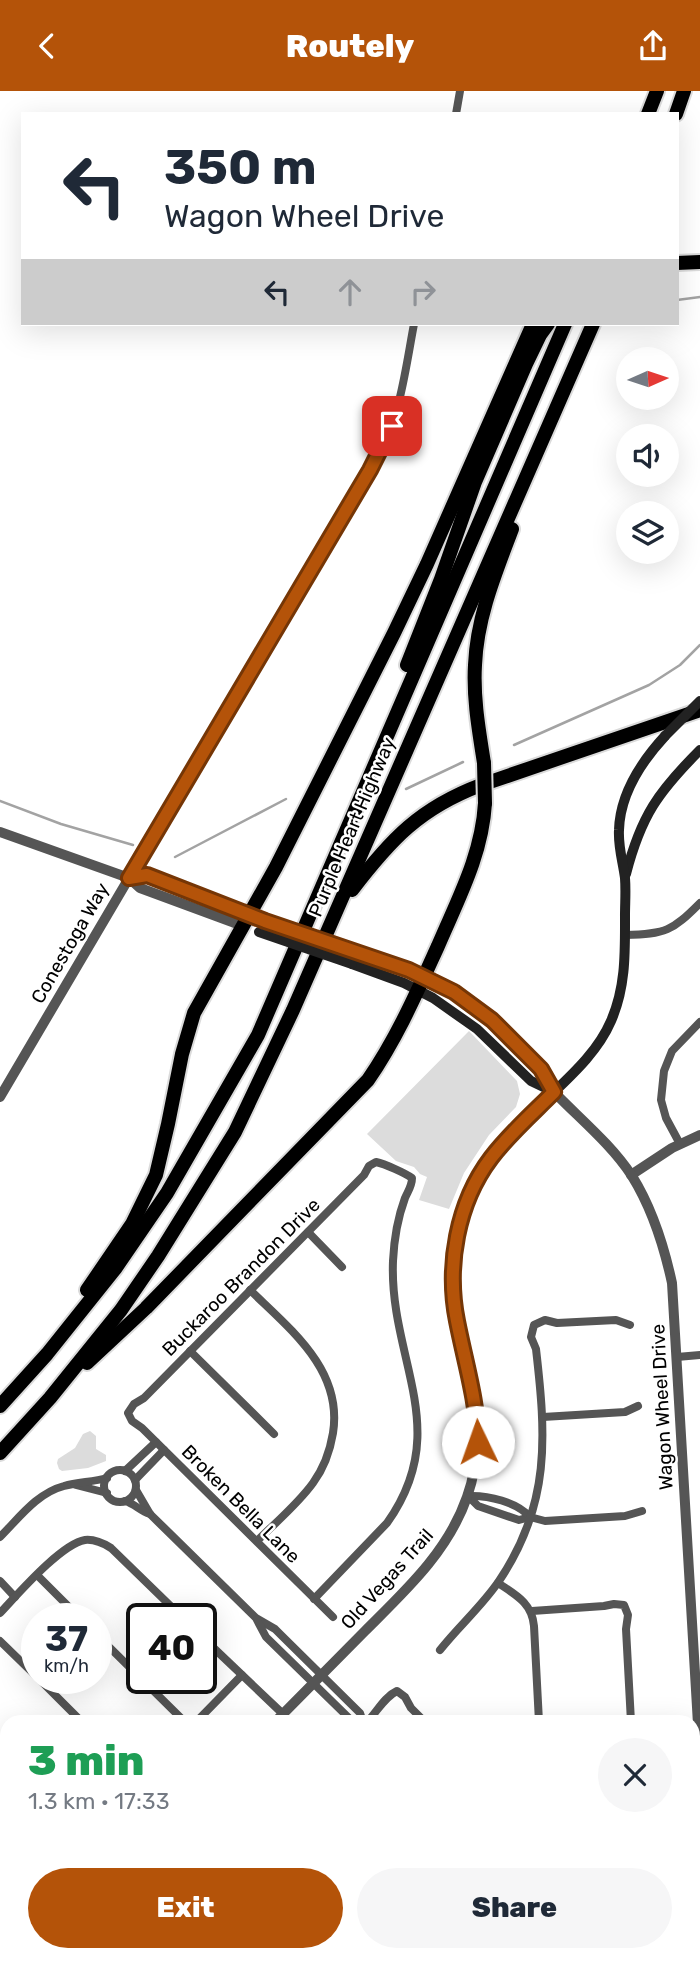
<!DOCTYPE html>
<html lang="en">
<head>
<meta charset="utf-8">
<style>
  :root { --surface:#fff; --page:#f6f6f7; --text:#1f2937; --muted:#747a83; --accent:#b45309 }
  body { margin:0; font-family:Rubik,sans-serif; background:var(--page); color:var(--text); height:100vh; display:flex; flex-direction:column; font-size:26px; white-space:nowrap }
  * { box-sizing:border-box; margin:0 }
  p { font-size:23px; color:var(--muted) }
  .icon { flex:none; width:38px; height:38px; fill:none; stroke:currentColor; stroke-width:2; stroke-linecap:round; stroke-linejoin:round }
  .map { position:relative; flex:1; overflow:hidden }
  .side { position:absolute; left:0px; top:1624px; width:700px; height:247px; display:flex; flex-direction:column; background:var(--surface); border-radius:21px 21px 0 0; box-shadow:0 7px 28px #0002 }
  .side>* { flex:none }
  .hud { position:absolute; left:21px; top:21px; width:658px; height:214px; border-radius:0px; box-shadow:0 7px 28px #0002; background:#fff; color:var(--text); overflow:hidden }
  .needle { width:46px; rotate:87deg }
  .fabs { position:absolute; left:616px; top:256px; display:grid; gap:14px }
  .fabs a { display:grid; place-items:center; width:63px; height:63px; border-radius:50%; background:var(--surface); box-shadow:0 7px 28px #0002; font-size:35px }
  .speed { position:absolute; left:21px; top:1512px; display:flex; gap:14px; font-size:35px; font-weight:700; text-align:center }
  .speed>* { display:grid; place-content:center; width:91px; height:91px; border-radius:50%; background:var(--surface); box-shadow:0 7px 28px #0002; line-height:1 }
  .speed small { font-size:18px; font-weight:400 }
  .speed .limit { border:4px solid #111; border-radius:10px; background:#fff; color:#111 }
  .pin { position:absolute; display:grid; place-items:center; width:60px; height:60px; color:#fff; margin:-30px; border-radius:14px; box-shadow:0 4px 10px #0006 }
  .me { position:absolute; width:77px; margin:-38px; rotate:357deg; stroke-linejoin:round; filter:drop-shadow(0 0 5px #0008) }
  .turn { display:flex; align-items:center; gap:24px; height:147px; padding:0 28px; font-size:32px }
  .turn .icon { width:91px; height:91px; stroke-width:2.5 }
  .turn b { display:block; font-size:49px; line-height:60px }
  .lanes { display:flex; align-items:center; height:66px; padding:0 28px; background:#0003; justify-content:center; gap:35px; direction:ltr }
  .lanes .off { opacity:.35 }
  .round { display:grid; place-items:center; flex:none; width:74px; height:74px; border-radius:37px; background:var(--page) }
  .summary { display:flex; align-items:center; justify-content:space-between; height:119px; padding:0 28px }
  h1 { font-size:42px; font-weight:800; line-height:52px; color:#1e9e55 }
  .action { display:flex; gap:14px; margin-top:auto; padding:14px 28px }
  .action a { flex:1; height:80px; border-radius:42px; background:var(--accent); color:#fff; font-size:28px; font-weight:800; line-height:80px; text-align:center }
  .action a+a { background:var(--page); color:var(--text) }
  header { display:flex; justify-content:space-between; align-items:center; height:91px; padding:0 28px; background:var(--accent); color:#fff; font-size:32px; font-weight:800 }
  .map>svg:first-child { display:block }
</style>
</head>
<body>
<header><svg class="icon" aria-label="back" viewBox="0 0 24 24"><path d="M15 5l-7 7 7 7"/></svg>Routely<svg class="icon" aria-label="share" viewBox="0 0 24 24"><path d="M12 15V3M7 8l5-5 5 5M5 13v7h14v-7"/></svg></header>
<div class="map">
<svg width="700" height="1870" viewBox="0 0 700 1870">
  <rect width="100%" height="100%" fill="#fff"/>
  <!-- green -->
  <g fill="#dcdcdc">
    <polygon points="469,940 517,990 520,1003 516,1016 489,1044 464,1082 449,1118 419,1109 427,1086 420,1083 414,1076 396,1070 367,1043"/>
    <polygon points="90,1340 96,1345 96,1358 106,1364 106,1370 88,1377 62,1380 59,1378 57,1372 58,1368 75,1357 83,1343"/>
  </g>
  <g fill="none" stroke-linecap="round" stroke-linejoin="round">
    <!-- stream -->
    <g stroke="#a3a3a3" stroke-width="2.5">
      <polyline points="677,209 700,206"/>
      <polyline points="514,654 649,594 680,574 700,554"/>
      <polyline points="406,698 463,671"/>
      <polyline points="0,710 61,733 133,754"/>
      <polyline points="175,766 286,708"/>
    </g>
    <!-- motorway casing -->
    <g stroke="#dbdbdb" stroke-width="18">
      <g id="motorway">
        <polyline points="648,23 657,0"/>
        <polyline points="676,23 684,0"/>
        <polyline points="677,172 700,171"/>
        <polyline points="407,574 441,488 475,391 526,273 540,244 548,233"/>
        <path d="M 484,672 C 479,640 473,607 475,574 C 477,526 495,483 512,438"/>
        <path d="M 352,799 C 391,748 420,717 481,694 L 700,619"/>
        <polyline points="87,1199 132,1133 156,1084 168,1033 182,963 194,922 276,776 394,542 427,473 533,233"/>
        <path d="M 87,1272 L 146,1217 L 368,989 C 397,947 417,901 438,855 C 458,808 482,764 485,712"/>
        <polyline points="0,1315 47,1263 115,1178 167,1102 258,944 565,233"/>
        <polyline points="0,1362 50,1307 121,1219 158,1165 235,1041 293,919 593,233"/>
      </g>
    </g>
    <!-- minor -->
    <g stroke="#555" stroke-width="8">
      <polyline points="456,23 460,0"/>
      <path d="M 129,787 L 382,358 C 401,319 406,275 414,233"/>
      <path d="M 625,844 C 666,843 672,840 700,812"/>
      <polyline points="680,1053 666,1027 661,1009 664,980 672,960 700,931"/>
      <polyline points="308,1141 342,1176"/>
      <path d="M 250,1199 C 291,1239 343,1279 333,1342 C 330,1360 324,1377 313,1392 C 297,1414 276,1431 257,1450"/>
      <polyline points="190,1260 274,1343"/>
      <polyline points="677,1266 700,1264"/>
      <polyline points="543,1326 625,1321 638,1315"/>
      <circle cx="120" cy="1395" r="16"/>
      <polyline points="125,1380 156,1351"/>
      <polyline points="135,1389 164,1359"/>
      <polyline points="76,1394 107,1402"/>
      <polyline points="136,1399 150,1423 256,1527 275,1538 281,1544 360,1622 363,1631"/>
      <polyline points="468,1405 478,1415 519,1429 530,1426 545,1430 625,1425 642,1420"/>
      <path d="M 468,1405 C 488,1404 517,1411 530,1426"/>
      <path d="M 125,1410 C 135,1413 140,1420 150,1423"/>
      <path d="M 0,1446 C 19,1427 37,1402 64,1395 C 78,1391 92,1391 107,1387"/>
      <polyline points="37,1484 81,1528"/>
      <polyline points="0,1490 15,1506"/>
      <path d="M 498,1492 C 516,1504 532,1512 534,1535 L 539,1631"/>
      <path d="M 314,1508 L 387,1432 C 454,1338 389,1269 393,1170 C 394,1149 398,1126 405,1107 C 408,1100 412,1095 412,1087 C 405,1082 385,1073 376,1071 L 369,1075 L 364,1084 L 144,1307 L 134,1313 L 128,1322 L 132,1330 L 142,1337 L 333,1526"/>
      <polyline points="532,1520 604,1515 614,1513 624,1514 628,1524 626,1538 631,1631"/>
      <path d="M 0,1522 C 18,1503 61,1453 85,1449 C 95,1448 103,1452 111,1457 L 184,1528"/>
      <polyline points="257,1529 266,1546 353,1631"/>
      <polyline points="96,1543 185,1631"/>
      <polyline points="201,1545 283,1623"/>
      <polyline points="0,1550 37,1586"/>
      <path d="M 440,1559 C 459,1535 482,1515 499,1490 C 551,1413 546,1345 536,1258 L 531,1246 L 534,1234 L 545,1229 L 557,1232 L 616,1229 L 630,1234"/>
      <polyline points="38,1587 82,1631"/>
      <polyline points="196,1631 242,1584"/>
      <path d="M 367,1631 C 377,1621 384,1606 397,1600 L 405,1606 L 411,1617 L 425,1631"/>
      <polyline points="0,1652 7,1659"/>
      <polyline points="0,1724 7,1730"/>
      <polyline points="77,1864 80,1870"/>
      <polyline points="193,1864 193,1870"/>
      <polyline points="282,1864 282,1870"/>
      <polyline points="463,1864 465,1870"/>
      <polyline points="553,1864 553,1870"/>
      <polyline points="644,1864 645,1870"/>
      <polyline points="52,1870 64,1864"/>
    </g>
    <!-- tertiary -->
    <g stroke="#555" stroke-width="10">
      <polyline points="0,741 129,787 140,797 243,835"/>
      <polyline points="129,787 147,784 250,824"/>
      <polyline points="0,1006 129,787"/>
      <polyline points="631,1084 672,1057 700,1044"/>
      <path d="M 275,1631 C 305,1601 335,1570 365,1540 C 405,1500 448,1461 467,1406 C 483,1361 477,1316 467,1270 C 462,1249 455,1229 454,1207 C 450,1159 462,1106 492,1066 C 510,1043 533,1022 554,1001 C 580,1028 611,1053 632,1085 C 652,1117 664,1155 672,1192 L 700,1667"/>
      <polyline points="0,1824 7,1820"/>
    </g>
    <!-- secondary -->
    <g stroke="#222" stroke-width="10">
      <path d="M 626,783 C 641,725 658,701 700,659"/>
      <polyline points="357,861 409,879 464,908 492,929 541,978 554,1001"/>
      <polyline points="352,873 404,892 433,907 477,938 531,990 554,1001"/>
      <path d="M 554,1001 C 576,980 599,958 611,930 C 626,896 625,861 625,825 C 625,812 626,800 625,787 C 623,771 618,756 619,739 C 620,703 642,670 665,645"/>
    </g>
    <!-- motorway -->
    <use href="#motorway" stroke="#000" stroke-width="14"/>
    <!-- motorway-bridge casing -->
    <g stroke="#dbdbdb" stroke-width="18" stroke-linecap="butt">
      <polyline id="motorway-bridge" points="484,672 485,712"/>
    </g>
    <!-- secondary-bridge -->
    <g stroke="#222" stroke-width="10">
      <polyline points="665,645 700,610"/>
      <polyline points="265,830 357,861"/>
      <polyline points="259,841 352,873"/>
    </g>
    <!-- motorway-bridge -->
    <use href="#motorway-bridge" stroke="#000" stroke-width="14"/>
  </g>
  <g fill="none" stroke-linecap="round" stroke-linejoin="round">
    <!-- route casing -->
    <g stroke="#753606" stroke-width="18">
      <path id="route" d="M 392,335 L 370,379 L 129,787 L 147,784 L 265,830 L 409,879 L 454,901 L 492,929 L 541,978 L 554,1001 C 533,1022 509,1043 491,1067 C 457,1112 446,1175 457,1230 C 465,1271 477,1309 478,1351"/>
    </g>
    <!-- route -->
    <use href="#route" stroke="#b45309" stroke-width="12"/>
  </g>
  <g text-anchor="middle" dominant-baseline="central" stroke-width="5" stroke-linejoin="round" paint-order="stroke">
    <!-- street labels -->
    <g font-size="19" fill="#000" stroke="#fff">
      <text transform="translate(352 736) rotate(-67)">Purple Heart Highway</text>
      <text transform="translate(70 852) rotate(-60)">Conestoga Way</text>
      <text transform="translate(241 1186) rotate(-45)">Buckaroo Brandon Drive</text>
      <text transform="translate(662 1316) rotate(-93)">Wagon Wheel Drive</text>
      <text transform="translate(241 1413) rotate(45)">Broken Bella Lane</text>
      <text transform="translate(387 1488) rotate(-48)">Old Vegas Trail</text>
    </g>
  </g>
</svg>
<div class="fabs">
<a><svg class="needle" viewBox="-14 -14 28 28"><path d="M0-13l5 13h-10z" fill="#e53935"/><path d="M0 13l5-13h-10z" fill="#747a83"/></svg></a>
<a><svg class="icon" aria-label="sound" viewBox="0 0 24 24"><path d="M4 9h4l5-4v14l-5-4H4zM17 9q2 3 0 6"/></svg></a>
<a><svg class="icon" aria-label="layers" viewBox="0 0 24 24"><path d="M12 4l9 5-9 5-9-5zM3 14l9 5 9-5"/></svg></a>
</div>
<div class="speed"><div>37<small>km/h</small></div><div class="limit">40</div></div>
<div class="pin" style="left:392px;top:335px;background:#d93025"><svg class="icon" aria-label="arrive" viewBox="0 0 24 24"><path d="M6 21V4h12l-3 4 3 4H6"/></svg></div>
<svg class="me" style="left:478px;top:1351px" viewBox="-20 -20 40 40"><circle r="19" fill="#fff"/><path d="M0-13L10 11 0 6-10 11z" fill="#b45309"/></svg>
<div class="hud">
<div class="turn"><svg class="icon" aria-label="left" viewBox="0 0 24 24"><path d="M17 20v-9H6M10 6l-5 5 5 5"/></svg><div><b>350 m</b>Wagon Wheel Drive</div></div>
<div class="lanes"><svg class="icon" aria-label="left" viewBox="0 0 24 24"><path d="M17 20v-9H6M10 6l-5 5 5 5"/></svg><svg class="icon off" aria-label="ahead" viewBox="0 0 24 24"><path d="M12 20V5M6 11l6-6 6 6"/></svg><svg class="icon off" aria-label="right" viewBox="0 0 24 24"><path d="M7 20v-9h11M14 6l5 5-5 5"/></svg></div>
</div>
<section class="side">
<div class="summary"><div><h1>3 min</h1><p>1.3 km · 17:33</p></div><a class="round"><svg class="icon" aria-label="close" viewBox="0 0 24 24"><path d="M6 6l12 12M18 6L6 18"/></svg></a></div>
<div class="action"><a>Exit</a><a>Share</a></div>
</section>
</div>
</body>
</html>
